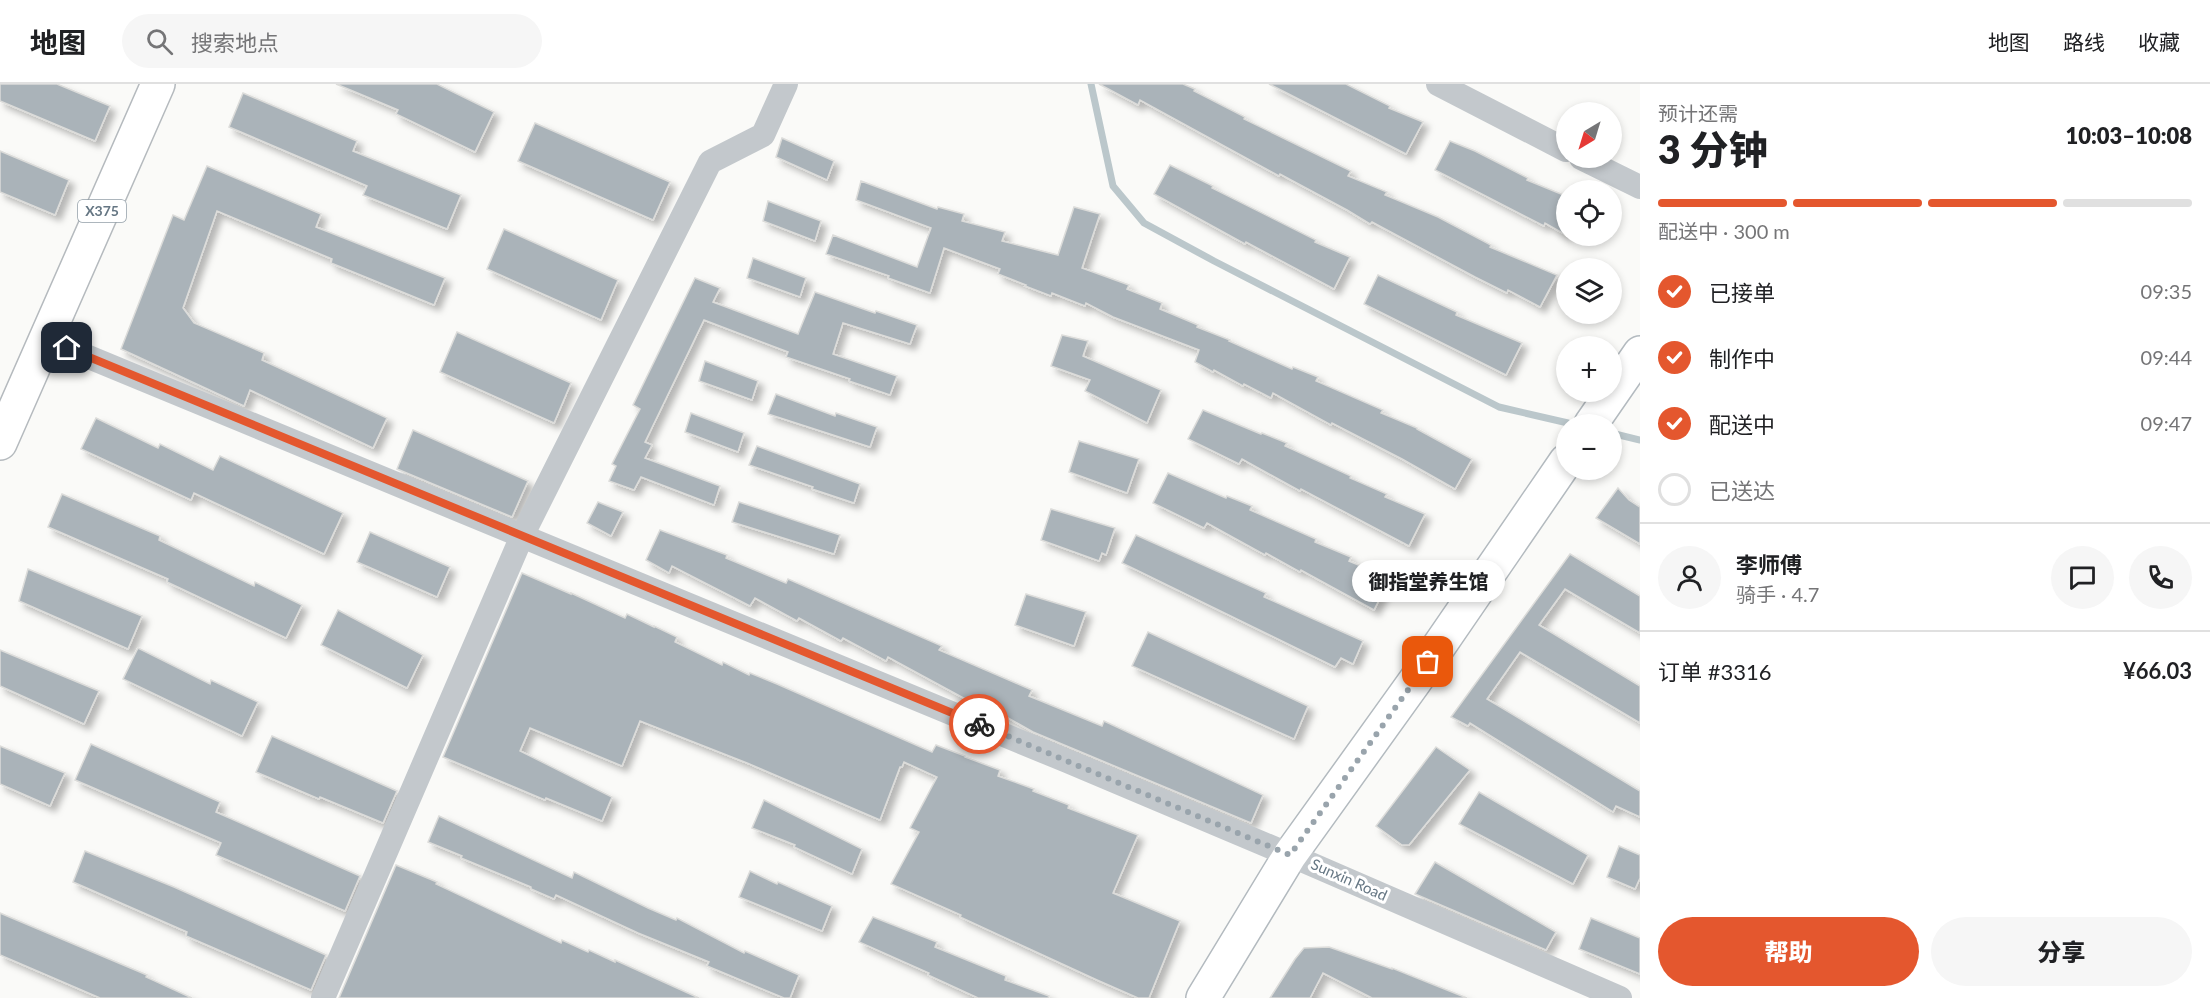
<!DOCTYPE html>
<html lang="zh">
<meta charset="utf-8">
<style>
body{margin:0;font-family:Lato,"Noto Sans SC",sans-serif;background:#f6f6f6;color:#202124;height:100vh;display:flex;flex-direction:column;font-size:22px;white-space:nowrap}
*{box-sizing:border-box;margin:0}
p{font-size:20px;color:#757577}
.icon{flex:none;width:33px;height:33px;fill:none;stroke:currentColor;stroke-width:2;stroke-linecap:round;stroke-linejoin:round}
.map{position:relative;flex:1;overflow:hidden}
.drawer{display:flex;flex-direction:column;background:#fff;width:570px}
.drawer>*{flex:none}
.needle{width:39px;rotate:218deg}
.controls{position:absolute;left:1556px;top:18px;display:grid;gap:12px}
.controls a{display:grid;place-items:center;width:66px;height:66px;border-radius:50%;background:#fff;box-shadow:0 3px 9px #0003;font-size:30px}
.pin{position:absolute;display:grid;place-items:center;width:51px;height:51px;color:#fff;margin:-26px;border-radius:12px;box-shadow:0 3px 9px #0006}
.courier{position:absolute;display:grid;place-items:center;width:60px;height:60px;margin:-30px;border:4px solid #e4572e;border-radius:50%;background:#fff;color:#222;box-shadow:0 2px 8px #0007}
.bubble{position:absolute;height:42px;border-radius:21px;background:#fff;box-shadow:0 3px 9px #0003;font-size:20px;font-weight:800;line-height:42px;text-align:center}
.overview em{font-style:normal;font-weight:800}
.overview div{display:flex;flex-direction:column-reverse}
.overview{display:flex;align-items:center;justify-content:space-between;height:102px;padding:0 18px}
h1{font-size:39px;font-weight:800;line-height:45px}
.bar{display:grid;grid-template-columns:repeat(4,1fr);gap:9px 6px;align-content:center;height:72px;padding:0 18px}
.bar i{height:8px;border-radius:4px;background:#e0e0e0}
.bar .active{background:#e4572e}
.bar p{grid-column:span 4}
.line{display:flex;align-items:center;gap:15px;padding:0 18px;border-top:2px solid #e0e0e0}
.line div{flex:1}
.round{display:grid;place-items:center;flex:none;width:63px;height:63px;border-radius:32px;background:#f6f6f6}
ol{padding:0 18px;list-style:none}
li{display:flex;align-items:center;gap:18px;height:66px}
li p{margin-inline-start:auto}
li .icon{padding:6px;border-radius:50%;background:#e4572e;color:#fff;stroke-width:4}
li:last-child{color:#757577}
li i{width:33px;height:33px;border:3px solid #e0e0e0;border-radius:50%}
.primary-button{display:flex;gap:12px;margin-top:auto;padding:12px 18px}
.primary-button a{flex:1;height:69px;border-radius:36px;background:#e4572e;color:#fff;font-size:24px;font-weight:800;line-height:69px;text-align:center}
.primary-button a+a{background:#f6f6f6;color:#202124}
header{display:flex;align-items:center;gap:36px;box-sizing:border-box;height:84px;padding:0 30px;background:#fff;border-bottom:2px solid #e0e0e0}
header strong{font-size:28px}
nav{display:flex;gap:33px;margin-inline-start:auto;font-size:21px}
.search{width:420px;height:54px;background:#f6f6f6;display:flex;align-items:center;gap:15px;box-sizing:border-box;padding:0 21px;border-radius:33px;color:#757577;font-size:22px}
main{display:flex;flex:1;min-height:0}
.map>svg:first-child{display:block}
.lines{fill:none;stroke-linecap:round;stroke-linejoin:round}
.stream{stroke:#bbc7cb;stroke-width:7}
.building{fill:#aab3b9;stroke:#dcdcda;stroke-width:1.5;filter:url(#shadow)}
.secondary-casing{stroke:#b3babf;stroke-width:36}
.primary-casing{stroke:#b5babe;stroke-width:36}
.street{stroke:#c3c8cc;stroke-width:24}
.secondary{stroke:#fff;stroke-width:33}
.primary{stroke:#fff;stroke-width:33}
.done{stroke:#99a4ac;stroke-width:6;stroke-dasharray:0 10.8}
.route{stroke:#e4572e;stroke-width:8}
.labels{text-anchor:middle;stroke-width:6;stroke-linejoin:round;paint-order:stroke}
.shield{fill:#fff;stroke:#939fa8;stroke-width:1.5}
.shield-label{font-size:14px;font-weight:bold;fill:#657683}
.street-label{font-size:15px;fill:#657683;stroke:#fff}
</style>
<header>
<strong>地图</strong>
<div class="search"><svg class="icon" aria-label="search" viewBox="0 0 24 24"><circle cx="10" cy="10" r="6"/><path d="M15 15l6 6"/></svg>搜索地点</div>
<nav><a>地图</a><a>路线</a><a>收藏</a></nav>
</header>
<main>
<div class="map">
<svg width="1640" height="914" viewBox="0 0 1640 914">
<defs>
<filter id="shadow"><feDropShadow dx="5.5" dy="5.5" stdDeviation="3" flood-color="#0004"/></filter>
</defs>
<rect width="100%" height="100%" fill="#fafaf8"/>
<g class="lines">
<g class="stream">
<path d="M1091,0L1113,102L1144,139L1214,177L1499,323L1568,339"/>
<path d="M1611,349L1640,356"/>
</g>
</g>
<g class="building">
<path d="M0,0H57L110,22L95,57L0,17Z"/>
<path d="M336,0H437L494,28L475,68L396,30L398,26Z"/>
<path d="M1099,0H1183L1195,5L1194,7L1245,33L1244,35L1351,87L1348,92L1387,108L1385,111L1438,133L1491,161L1490,163L1557,191L1540,223L1508,206L1507,209L1475,193L1372,138L1370,140L1347,126L1280,90L1279,92L1140,16L1138,21Z"/>
<path d="M1269,0H1346L1390,22L1389,24L1423,38L1406,70Z"/>
<path d="M243,9L357,57L353,67L461,111L447,145L363,111L367,102L229,43Z"/>
<path d="M535,39L670,98L653,136L518,77Z"/>
<path d="M782,54L834,77L827,96L776,73Z"/>
<path d="M1450,57L1475,67L1528,94L1527,96L1566,112V151L1545,139L1544,142L1435,86Z"/>
<path d="M0,67L69,96L55,131L0,108Z"/>
<path d="M1170,81L1213,102L1212,104L1316,156L1315,158L1350,173L1334,205L1246,158L1245,160L1154,110Z"/>
<path d="M207,82L321,130L316,143L445,194L434,221L331,179L332,175L217,127L183,224L194,239L264,269L262,276L387,334L373,364L250,306L244,322L121,265L173,131L184,136Z"/>
<path d="M861,97L937,125L938,123L964,130L962,137L1005,148L1002,157L1058,171L1074,123L1100,130L1082,184L1129,201L1127,205L1162,219L1160,225L1198,241L1197,243L1230,256L1229,257L1292,285L1293,283L1318,293L1316,297L1383,326L1381,329L1417,344V345L1472,375L1455,405L1402,375L1332,339L1331,341L1273,309L1271,314L1244,300L1243,302L1214,286L1213,288L1195,278L1199,266L1113,233L1086,219L1085,222L1052,209L1051,212L1025,202L1026,201L998,190L1000,185L944,164L930,209L888,194L889,192L826,170L833,151L917,183L931,144L856,116Z"/>
<path d="M768,117L821,137L815,157L763,137Z"/>
<path d="M504,145L618,196L601,236L487,185Z"/>
<path d="M753,174L806,194L800,213L747,194Z"/>
<path d="M1378,191L1457,228L1456,231L1522,259L1506,291L1364,220Z"/>
<path d="M695,194L720,204L713,218L798,250L815,208L875,229L876,227L917,241L910,260L843,239L833,270L897,292L890,311L849,297L850,295L786,273L788,268L704,236L645,358L652,361L645,374L720,402L714,421L641,393L634,406L609,397L616,382L612,380L640,325L633,321Z"/>
<path d="M457,248L571,299L554,339L440,288Z"/>
<path d="M1062,251L1088,257L1083,272L1161,306L1147,339L1085,307L1090,296L1051,282Z"/>
<path d="M705,277L758,297L752,316L699,297Z"/>
<path d="M776,310L835,332L836,329L877,343L870,363L768,330Z"/>
<path d="M1203,326L1261,350L1262,349L1287,359L1285,362L1351,392L1350,394L1387,410L1385,413L1425,430L1409,462L1301,405L1300,407L1242,375L1239,380L1188,355Z"/>
<path d="M691,329L744,349L738,368L685,348Z"/>
<path d="M96,334L158,364L160,360L213,386L220,372L343,429L324,470L194,409L191,416L81,365Z"/>
<path d="M413,346L528,397L512,433L397,385Z"/>
<path d="M1079,357L1139,375L1127,409L1069,388Z"/>
<path d="M757,362L860,400L854,419L812,405L813,403L749,381Z"/>
<path d="M1168,389L1226,414L1227,412L1252,422L1250,426L1316,455L1315,458L1351,473L1349,477L1390,494L1374,526L1301,486L1300,488L1266,469L1265,471L1207,439L1204,444L1153,419Z"/>
<path d="M1618,404L1629,416L1640,423V460L1596,434Z"/>
<path d="M62,410L160,452L159,456L254,502L255,498L302,521L286,554L167,498L168,495L48,443Z"/>
<path d="M598,418L623,428L611,452L587,439Z"/>
<path d="M739,418L840,451L834,470L732,438Z"/>
<path d="M1051,425L1115,444L1106,471L1102,469L1099,477L1041,456Z"/>
<path d="M660,446L727,471L726,474L786,499L788,495L942,562L939,566L1032,606L1029,612L1102,642L1104,637L1263,711L1251,739L1033,648L971,613L969,617L888,573L886,577L843,554L841,557L799,534L797,537L755,514L750,522L672,482L669,489L646,476Z"/>
<path d="M370,448L450,483L437,513L357,478Z"/>
<path d="M1136,451L1266,509L1264,513L1363,557L1353,580L1341,574L1335,583L1122,479Z"/>
<path d="M1570,470L1640,512V549L1565,505L1539,541L1640,602V639L1520,568L1487,615L1640,707V733L1616,722L1613,728L1470,639L1468,642L1451,633Z"/>
<path d="M28,485L142,532L128,565L19,517Z"/>
<path d="M522,489L571,510V509L625,534L627,530L654,543V542L677,553L675,558L722,581L723,578L749,591L750,589L777,600L932,668L936,661L965,672V673L1000,686L998,692L1034,705L1033,707L1069,721L1068,724L1138,751L1113,809L1180,837L1149,914H1138L1097,896L960,833L961,831L891,800L919,748L910,744L937,693L904,678L902,683H900L880,736L747,679L640,637L622,682L530,644L520,667L612,713L602,737L546,714L545,716L443,673Z"/>
<path d="M1026,510L1086,528L1074,562L1015,541Z"/>
<path d="M338,526L423,571L407,604L321,561Z"/>
<path d="M1148,548L1308,622L1294,655L1132,582Z"/>
<path d="M138,564L210,600L211,596L258,618L242,652L123,595Z"/>
<path d="M0,566L99,607L84,640L0,602Z"/>
<path d="M272,652L397,707L383,739L320,713L319,715L256,688Z"/>
<path d="M91,660L220,718L216,728L360,792L345,827L216,771L221,759L75,696Z"/>
<path d="M0,662L65,689L50,722L0,700Z"/>
<path d="M1436,663L1470,686L1409,761H1402L1376,742Z"/>
<path d="M1479,708L1588,771L1573,800L1459,740Z"/>
<path d="M764,716L862,765L852,790L794,763L795,761L752,744Z"/>
<path d="M439,732L572,794L574,788L648,824L676,836L677,834L744,869L745,867L799,891L790,914H784L707,882L709,878L638,849L556,811L554,815L531,805V803L461,774L462,772L428,758Z"/>
<path d="M1619,762L1640,771V794L1635,805L1607,793Z"/>
<path d="M85,767L174,803L326,871L311,906L186,852L187,848L73,798Z"/>
<path d="M1435,778L1556,848L1546,866L1415,810Z"/>
<path d="M396,781L437,798L436,800L561,859L562,856L588,868L589,866L615,878V876L699,914H339Z"/>
<path d="M750,787L777,800L778,798L832,822L822,847L739,813Z"/>
<path d="M0,829L147,891L146,893L192,914H100L0,871Z"/>
<path d="M873,833L937,858L935,863L1006,892L1005,896L1049,912L1048,914H978L928,891L929,889L859,858Z"/>
<path d="M1591,834L1640,854V890L1579,865Z"/>
<path d="M1329,863L1392,885V884L1467,914H1372L1323,889L1310,914H1270L1295,875L1304,864Z"/>
</g>
<g class="lines">
<defs>
<g id="secondary">
<path d="M1591,340L1640,269"/>
<path d="M1203,914L1290,771L1415,597L1566,377"/>
</g>
<path id="primary" d="M0,359L158,0"/>
</defs>
<use href="#secondary" class="secondary-casing"/>
<use href="#primary" class="primary-casing"/>
<g class="street">
<path d="M1438,0L1566,66"/>
<path d="M1581,74L1640,103"/>
<path d="M45,255L1067,677L1290,771L1620,914"/>
<path d="M323,914L522,452L710,78L763,51L786,0"/>
</g>
<use href="#secondary" class="secondary"/>
<use href="#primary" class="primary"/>
</g>
<g class="lines">
<path class="done" d="M979,640L1290,771L1428,578"/>
<path class="route" d="M67,264L979,640"/>
</g>
<g class="labels">
<rect class="shield" x="78" y="116" width="48" height="22" rx="4.5"/>
<g class="shield-label">
<text x="102" y="132">X375</text>
</g>
<g class="street-label">
<text transform="translate(1349 796) rotate(24)" y="5">Sunxin Road</text>
</g>
</g>
</svg>
<div class="controls">
<a><svg class="needle" viewBox="-14 -14 28 28"><path d="M0-13l5 13h-10z" fill="#e53935"/><path d="M0 13l5-13h-10z" fill="#757577"/></svg></a>
<a><svg class="icon" aria-label="locate" viewBox="0 0 24 24"><circle cx="12" cy="12" r="6"/><path d="M12 2v4M12 18v4M2 12h4M18 12h4"/></svg></a>
<a><svg class="icon" aria-label="layers" viewBox="0 0 24 24"><path d="M12 4l9 5-9 5-9-5zM3 14l9 5 9-5"/></svg></a>
<a>+</a>
<a>−</a>
</div>
<div class="pin" style="left:1428px;top:578px;background:#ea580c"><svg class="icon" aria-label="bag" viewBox="0 0 24 24"><path d="M5 8h14l-1 12H6zM9 8a3 3 0 0 1 6 0"/></svg></div>
<div class="pin" style="left:67px;top:264px;background:#1f2937"><svg class="icon" aria-label="home" viewBox="0 0 24 24"><path d="M3 11l9-7 9 7M6 9v11h12V9"/></svg></div>
<div class="courier" style="left:979px;top:640px"><svg class="icon" aria-label="bike" viewBox="0 0 24 24"><circle cx="6" cy="16" r="4"/><circle cx="18" cy="16" r="4"/><path d="M6 16l4-8h5l3 8M10 8l3 8H6M13 5h3"/></svg></div>
<div class="bubble" style="left:1352px;top:476px;width:153px">御指堂养生馆</div>
</div>
<section class="drawer">
<div class="overview"><div><h1>3 分钟</h1><p>预计还需</p></div><em>10:03–10:08</em></div>
<div class="bar"><i class="active"></i><i class="active"></i><i class="active"></i><i></i><p>配送中 · 300 m</p></div>
<ol>
<li><svg class="icon" aria-label="check" viewBox="0 0 24 24"><path d="M5 12l5 5 9-10"/></svg>已接单<p>09:35</p></li>
<li><svg class="icon" aria-label="check" viewBox="0 0 24 24"><path d="M5 12l5 5 9-10"/></svg>制作中<p>09:44</p></li>
<li><svg class="icon" aria-label="check" viewBox="0 0 24 24"><path d="M5 12l5 5 9-10"/></svg>配送中<p>09:47</p></li>
<li><i></i>已送达</li>
</ol>
<div class="line" style="height:108px"><a class="round"><svg class="icon" aria-label="person" viewBox="0 0 24 24"><circle cx="12" cy="8" r="4"/><path d="M4 21q1-7 8-7t8 7"/></svg></a><div><b>李师傅</b><p>骑手 · 4.7</p></div><a class="round"><svg class="icon" aria-label="chat" viewBox="0 0 24 24"><path d="M4 5h16v11H9l-5 4z"/></svg></a><a class="round"><svg class="icon" aria-label="phone" viewBox="0 0 24 24"><path d="M5 4h4l2 5-3 2q2 4 5 5l2-3 5 2v4C11 20 4 13 5 4z"/></svg></a></div>
<div class="line" style="height:78px"><div>订单 #3316</div><b>¥66.03</b></div>
<div class="primary-button"><a>帮助</a><a>分享</a></div>
</section>
</main>
